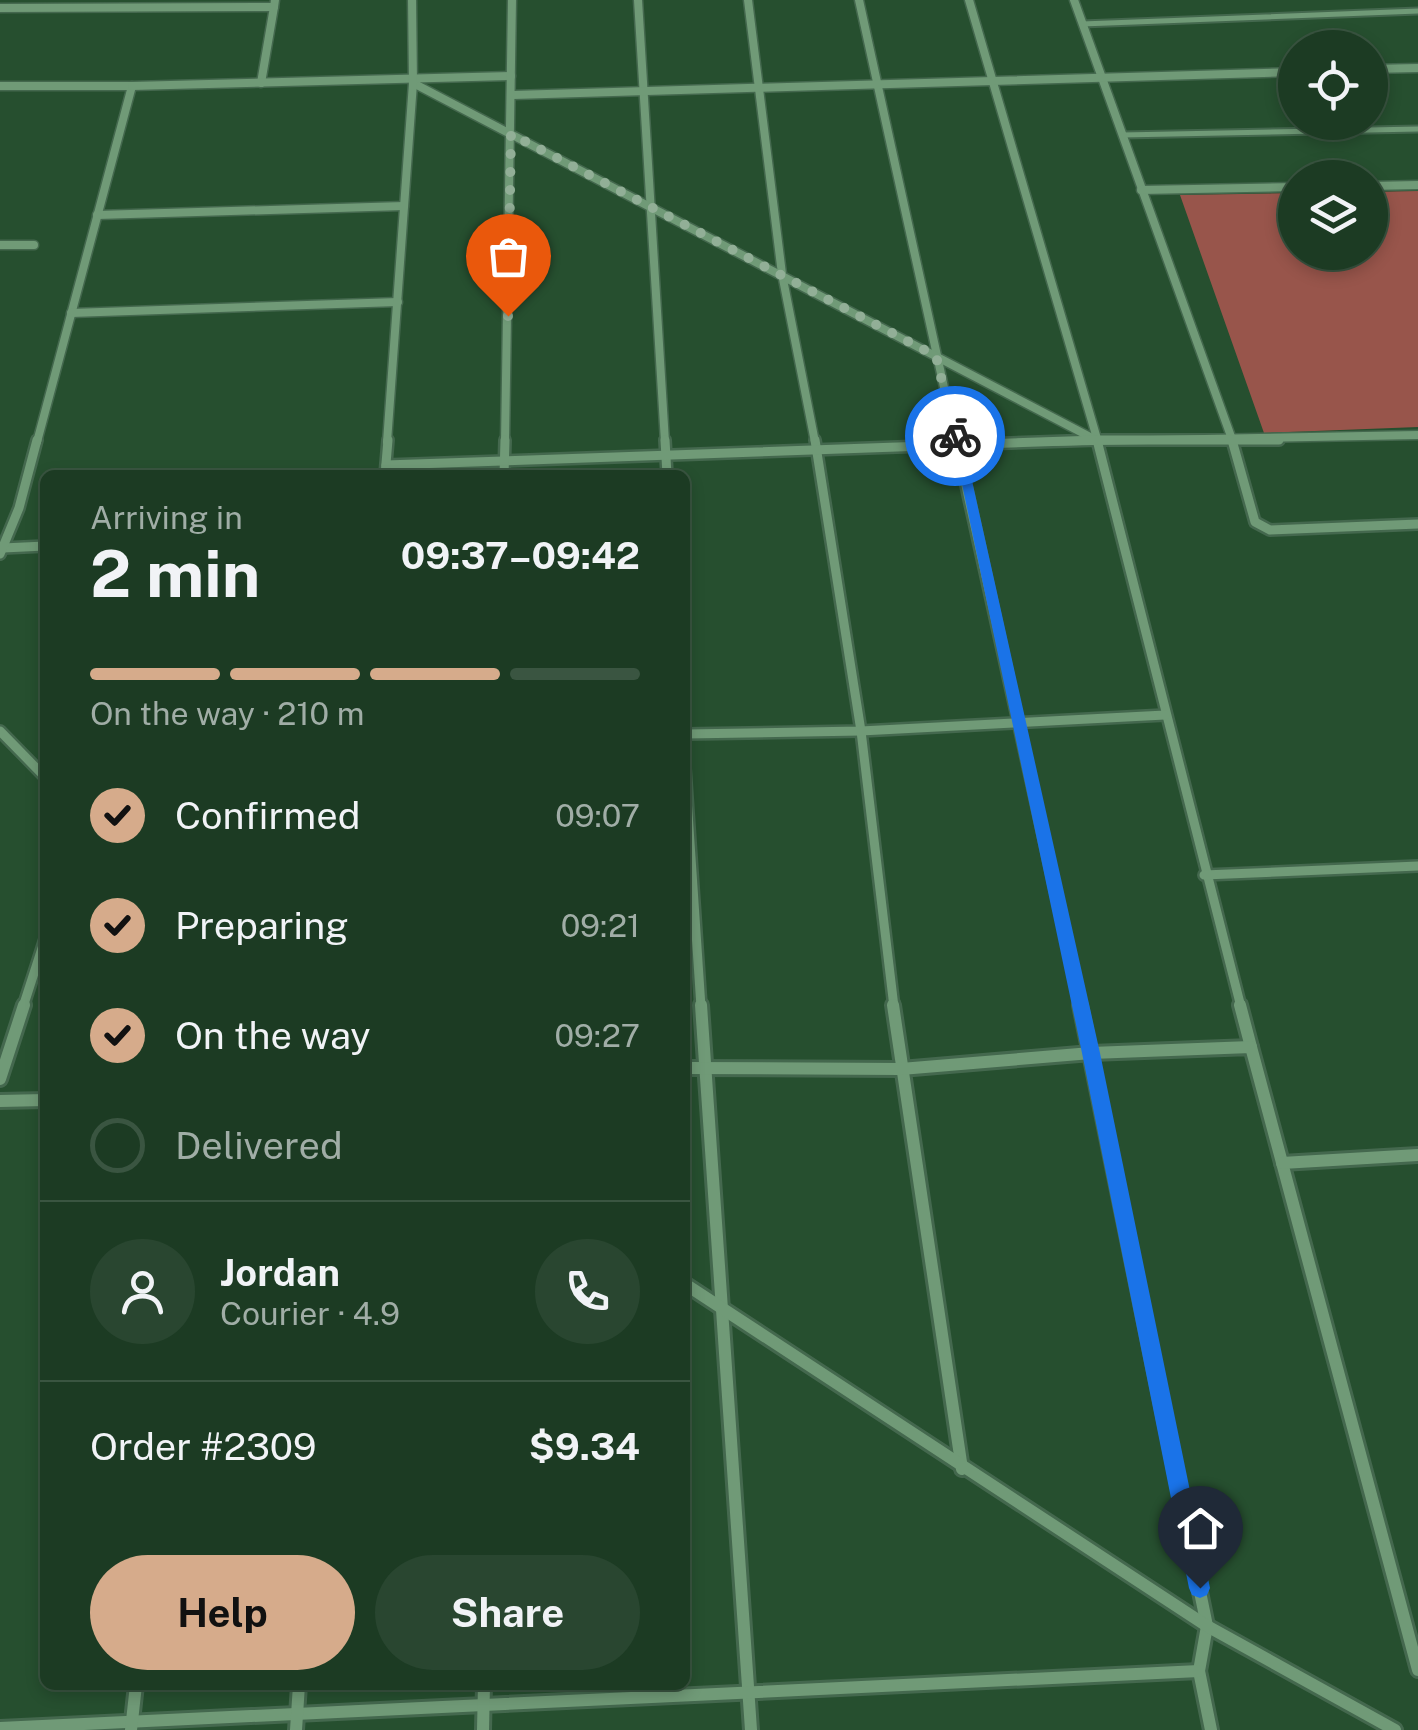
<!DOCTYPE html>
<meta charset="utf-8">
<style>
body{margin:0;font-family:"Public Sans",sans-serif;background:#294630;color:#f1f3f6;height:100vh;display:flex;flex-direction:column;font-size:38px;white-space:nowrap}
*{box-sizing:border-box;margin:0}
p{font-size:32px;color:#a0ada6}
.icon{flex:none;width:55px;height:55px;fill:none;stroke:currentColor;stroke-width:2;stroke-linecap:round;stroke-linejoin:round}
.map{position:relative;flex:1;overflow:hidden}
.sheet{position:absolute;left:40px;top:470px;width:650px;height:1220px;display:flex;flex-direction:column;background:#1c3b23;border-radius:15px;box-shadow:0 5px 15px #0003,0 0 0 2px #3a5541}
.sheet>*{flex:none}
.controls{position:absolute;left:1278px;top:30px;display:grid;gap:20px}
.controls a{display:grid;place-items:center;width:110px;height:110px;border-radius:50%;background:#1c3b23;box-shadow:0 5px 15px #0003,0 0 0 2px #3a5541;font-size:50px}
.pin{position:absolute;display:grid;place-items:center;width:85px;height:85px;color:#fff;margin:-102px -42px;border-radius:50% 50% 50% 0;rotate:-45deg;box-shadow:0 0 10px #0007}
.pin .icon{rotate:45deg}
.courier{position:absolute;display:grid;place-items:center;width:100px;height:100px;margin:-50px;border:8px solid #1a73e8;border-radius:50%;background:#fff;color:#222;box-shadow:0 2px 12px #0007}
.summary em{font-style:normal;font-weight:700}
.summary div{display:flex;flex-direction:column-reverse}
.summary{display:flex;align-items:center;justify-content:space-between;height:170px;padding:0 50px}
h1{font-size:65px;font-weight:700;line-height:75px}
.bar{display:grid;grid-template-columns:repeat(4,1fr);gap:15px 10px;align-content:center;height:120px;padding:0 50px}
.bar i{height:12px;border-radius:8px;background:#3a5541}
.bar .selected{background:#d6ab8b}
.bar p{grid-column:span 4}
.line{display:flex;align-items:center;gap:25px;padding:0 50px;border-top:2px solid #3a5541}
.line div{flex:1}
.round{display:grid;place-items:center;flex:none;width:105px;height:105px;border-radius:52px;background:#294630}
ol{padding:0 50px;list-style:none}
li{display:flex;align-items:center;gap:30px;height:110px}
li p{margin-inline-start:auto}
li .icon{padding:10px;border-radius:50%;background:#d6ab8b;color:#111;stroke-width:4}
li:last-child{color:#a0ada6}
li i{width:55px;height:55px;border:5px solid #3a5541;border-radius:50%}
.cta{display:flex;gap:20px;margin-top:auto;padding:20px 50px}
.cta a{flex:1;height:115px;border-radius:60px;background:#d6ab8b;color:#111;font-size:40px;font-weight:700;line-height:115px;text-align:center}
.cta a+a{background:#294630;color:#f1f3f6}
.map>svg:first-child{display:block}
.green{fill:#98554b}
.lines{fill:none;stroke-linecap:round;stroke-linejoin:round}
.service-casing{stroke:#44684e;stroke-width:9}
.minor-far2-casing{stroke:#44684e;stroke-width:11}
.minor-far1-casing{stroke:#44684e;stroke-width:14}
.minor-casing{stroke:#44684e;stroke-width:18}
.service{stroke:#709a77;stroke-width:5}
.minor-far2{stroke:#709a77;stroke-width:8}
.minor-far1{stroke:#709a77;stroke-width:9}
.minor{stroke:#709a77;stroke-width:12}
.route{fill:#1a73e8}
.done{stroke:#92af97;stroke-width:10;stroke-dasharray:0 18}
</style>
<div class="map">
<svg width="1418" height="1730" viewBox="0 0 1418 1730">
<rect width="100%" height="100%" fill="#264f2f"/>
<path class="green" d="M1418,191V427L1264,433L1180,195L1295,193V252H1370V192Z"/>
<g class="lines">
<defs>
<g id="service">
<path d="M1082,24L1418,11"/>
<path d="M1122,135L1418,129"/>
</g>
<g id="minor-far2">
<path d="M638,0L665,442"/>
<path d="M748,0L782,274L815,442"/>
<path d="M859,0L956,442"/>
<path d="M969,0L1098,442"/>
<path d="M1074,0L1233,442"/>
<path d="M0,8L274,7L275,0"/>
<path d="M1370,69L1418,68"/>
<path d="M261,83L274,7"/>
<path d="M413,83L1096,440"/>
<path d="M0,86H132L37,442"/>
<path d="M132,86L511,76"/>
<path d="M513,95L1295,72"/>
<path d="M1370,186L1418,185"/>
<path d="M1141,190L1295,187"/>
<path d="M97,215L404,206"/>
<path d="M0,245H34"/>
<path d="M71,313L398,302"/>
<path d="M387,442L413,83L412,0"/>
<path d="M505,442L512,0"/>
<path d="M1040,442L1418,435"/>
</g>
<g id="minor-far1">
<path d="M665,440L667,475"/>
<path d="M815,440L861,731L894,1007"/>
<path d="M956,440L1081,1007"/>
<path d="M1097,440L1241,1007"/>
<path d="M1232,440L1255,522L1270,530L1418,524"/>
<path d="M386,465L1097,440H1279"/>
<path d="M385,475L388,440"/>
<path d="M504,475L505,440"/>
<path d="M3,548L45,546"/>
<path d="M0,554L19,508L37,440"/>
<path d="M0,731L45,777"/>
<path d="M685,734L861,731L1165,715"/>
<path d="M685,768L701,1007"/>
<path d="M1204,875L1418,866"/>
<path d="M23,1007L45,939"/>
</g>
<g id="minor">
<path d="M701,1005L751,1730"/>
<path d="M893,1005L962,1469"/>
<path d="M1080,1005L1207,1626L1199,1671L1211,1730"/>
<path d="M1240,1005L1251,1047"/>
<path d="M685,1068L901,1069L1091,1053L1251,1047L1418,1670"/>
<path d="M0,1079L24,1005"/>
<path d="M0,1101L45,1100"/>
<path d="M1282,1163L1418,1155"/>
<path d="M685,1284L1207,1626L1395,1730"/>
<path d="M0,1728L1199,1671"/>
<path d="M131,1730L136,1685"/>
<path d="M296,1730L299,1685"/>
<path d="M483,1730L484,1685"/>
</g>
</defs>
<use href="#service" class="service-casing"/>
<use href="#minor-far2" class="minor-far2-casing"/>
<use href="#minor-far1" class="minor-far1-casing"/>
<use href="#minor" class="minor-casing"/>
<use href="#service" class="service"/>
<use href="#minor-far2" class="minor-far2"/>
<use href="#minor-far1" class="minor-far1"/>
<use href="#minor" class="minor"/>
</g>
<path class="route" d="M951,432L962,436L1100,1053L1210,1588L1207,1595L1200,1598L1192,1595L1189,1588L1082,1053Z"/>
<g class="lines">
<path class="done" d="M508,316L511,134L936,356L955,436"/>
</g>
</svg>
<div class="controls">
<a><svg class="icon" aria-label="locate" viewBox="0 0 24 24"><circle cx="12" cy="12" r="6"/><path d="M12 2v4M12 18v4M2 12h4M18 12h4"/></svg></a>
<a><svg class="icon" aria-label="layers" viewBox="0 0 24 24"><path d="M12 4l9 5-9 5-9-5zM3 14l9 5 9-5"/></svg></a>
</div>
<div class="pin" style="left:508px;top:316px;background:#ea580c"><svg class="icon" aria-label="bag" viewBox="0 0 24 24"><path d="M5 8h14l-1 12H6zM9 8a3 3 0 0 1 6 0"/></svg></div>
<div class="pin" style="left:1200px;top:1588px;background:#1f2937"><svg class="icon" aria-label="home" viewBox="0 0 24 24"><path d="M3 11l9-7 9 7M6 9v11h12V9"/></svg></div>
<div class="courier" style="left:955px;top:436px"><svg class="icon" aria-label="bike" viewBox="0 0 24 24"><circle cx="6" cy="16" r="4"/><circle cx="18" cy="16" r="4"/><path d="M6 16l4-8h5l3 8M10 8l3 8H6M13 5h3"/></svg></div>
<section class="sheet">
<div class="summary"><div><h1>2 min</h1><p>Arriving in</p></div><em>09:37–09:42</em></div>
<div class="bar"><i class="selected"></i><i class="selected"></i><i class="selected"></i><i></i><p>On the way · 210 m</p></div>
<ol>
<li><svg class="icon" aria-label="check" viewBox="0 0 24 24"><path d="M5 12l5 5 9-10"/></svg>Confirmed<p>09:07</p></li>
<li><svg class="icon" aria-label="check" viewBox="0 0 24 24"><path d="M5 12l5 5 9-10"/></svg>Preparing<p>09:21</p></li>
<li><svg class="icon" aria-label="check" viewBox="0 0 24 24"><path d="M5 12l5 5 9-10"/></svg>On the way<p>09:27</p></li>
<li><i></i>Delivered</li>
</ol>
<div class="line" style="height:180px"><a class="round"><svg class="icon" aria-label="person" viewBox="0 0 24 24"><circle cx="12" cy="8" r="4"/><path d="M4 21q1-7 8-7t8 7"/></svg></a><div><b>Jordan</b><p>Courier · 4.9</p></div><a class="round"><svg class="icon" aria-label="phone" viewBox="0 0 24 24"><path d="M5 4h4l2 5-3 2q2 4 5 5l2-3 5 2v4C11 20 4 13 5 4z"/></svg></a></div>
<div class="line" style="height:130px"><div>Order #2309</div><b>$9.34</b></div>
<div class="cta"><a>Help</a><a>Share</a></div>
</section>
</div>
